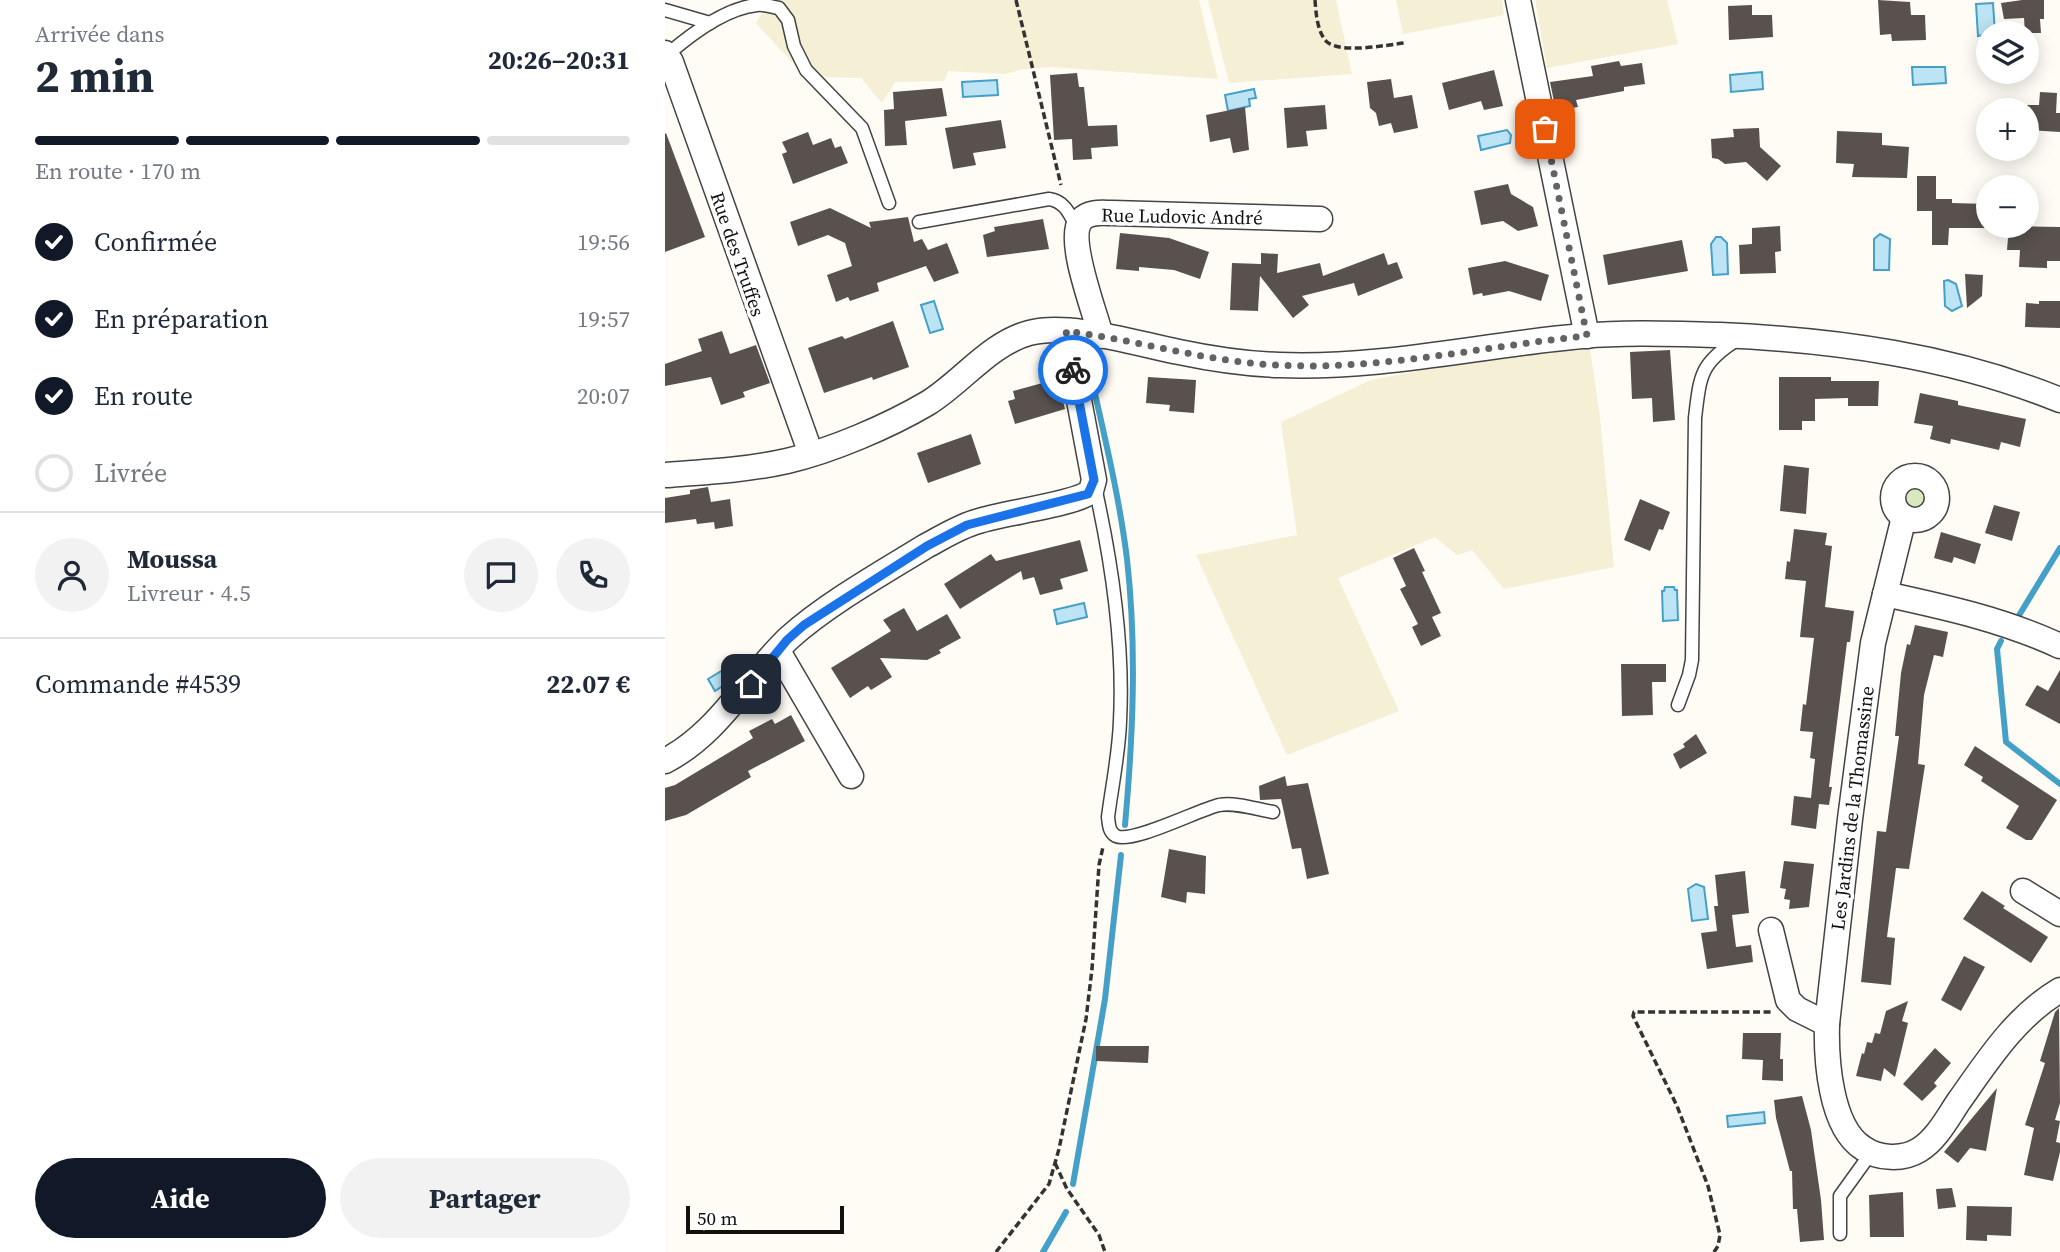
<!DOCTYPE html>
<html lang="fr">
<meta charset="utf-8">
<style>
body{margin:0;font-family:"Source Serif 4",serif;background:#f2f2f3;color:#1f2937;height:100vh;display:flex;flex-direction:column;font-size:26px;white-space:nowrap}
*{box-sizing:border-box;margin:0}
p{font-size:23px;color:#747a83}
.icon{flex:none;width:38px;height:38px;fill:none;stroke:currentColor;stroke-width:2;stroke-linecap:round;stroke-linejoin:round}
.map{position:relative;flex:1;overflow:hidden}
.side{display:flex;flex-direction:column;background:#fff;width:665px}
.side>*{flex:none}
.tools{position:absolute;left:1311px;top:21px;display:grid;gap:14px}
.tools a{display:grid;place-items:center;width:63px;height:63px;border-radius:50%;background:#fff;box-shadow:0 4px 18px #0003;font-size:35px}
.scale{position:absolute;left:21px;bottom:18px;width:158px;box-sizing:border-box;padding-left:7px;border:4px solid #111;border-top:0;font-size:19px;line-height:24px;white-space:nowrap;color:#111;-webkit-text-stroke:5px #fff;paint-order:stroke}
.pin{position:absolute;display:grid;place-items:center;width:60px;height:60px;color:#fff;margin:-30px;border-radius:14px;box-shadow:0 4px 10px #0006}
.courier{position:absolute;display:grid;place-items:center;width:70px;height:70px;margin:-35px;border:5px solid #1a73e8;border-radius:50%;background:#fff;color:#222;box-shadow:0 2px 9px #0007}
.overview em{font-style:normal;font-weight:700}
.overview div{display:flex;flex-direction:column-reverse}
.overview{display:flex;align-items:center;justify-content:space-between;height:119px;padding:0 35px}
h1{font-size:46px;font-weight:700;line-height:52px}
.bar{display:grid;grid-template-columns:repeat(4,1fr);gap:10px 7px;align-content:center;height:84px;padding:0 35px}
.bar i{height:9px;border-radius:5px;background:#e0e1e3}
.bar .active{background:#111827}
.bar p{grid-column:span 4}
.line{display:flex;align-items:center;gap:18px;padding:0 35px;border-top:2px solid #e0e1e3}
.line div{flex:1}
.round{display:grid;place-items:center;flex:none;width:74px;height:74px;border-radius:37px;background:#f2f2f3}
ol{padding:0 35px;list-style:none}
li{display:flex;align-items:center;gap:21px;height:77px}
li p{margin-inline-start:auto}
li .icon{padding:7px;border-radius:50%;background:#111827;color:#fff;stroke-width:4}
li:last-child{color:#747a83}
li i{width:38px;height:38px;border:4px solid #e0e1e3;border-radius:50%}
.action{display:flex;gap:14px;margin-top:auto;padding:14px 35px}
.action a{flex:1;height:80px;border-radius:42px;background:#111827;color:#fff;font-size:28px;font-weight:700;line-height:80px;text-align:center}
.action a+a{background:#f2f2f3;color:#1f2937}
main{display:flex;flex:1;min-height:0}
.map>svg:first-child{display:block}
.farmland{fill:#f4efd5}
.green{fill:#d9e9bf}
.water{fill:#bce4f4;stroke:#45a0c8;stroke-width:2}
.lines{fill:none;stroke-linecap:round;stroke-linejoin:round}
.stream{stroke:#45a0c8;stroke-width:6}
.building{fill:#59514e}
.service-casing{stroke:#444;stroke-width:15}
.minor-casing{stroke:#444;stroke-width:27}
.path{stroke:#333;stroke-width:3.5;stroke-dasharray:7 3.5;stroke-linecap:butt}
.service{stroke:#fff;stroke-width:12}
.minor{stroke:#fff;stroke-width:24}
.done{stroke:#646361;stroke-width:7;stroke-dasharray:0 12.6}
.route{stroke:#1a73e8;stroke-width:9}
.labels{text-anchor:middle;stroke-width:7;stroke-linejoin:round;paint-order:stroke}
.street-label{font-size:19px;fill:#111;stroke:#fff}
</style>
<main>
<section class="side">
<div class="overview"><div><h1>2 min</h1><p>Arrivée dans</p></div><em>20:26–20:31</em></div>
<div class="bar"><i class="active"></i><i class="active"></i><i class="active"></i><i></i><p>En route · 170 m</p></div>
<ol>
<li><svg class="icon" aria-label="check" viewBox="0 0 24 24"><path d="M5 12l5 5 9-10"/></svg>Confirmée<p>19:56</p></li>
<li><svg class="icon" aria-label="check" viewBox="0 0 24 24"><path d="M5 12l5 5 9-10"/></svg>En préparation<p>19:57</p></li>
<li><svg class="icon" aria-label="check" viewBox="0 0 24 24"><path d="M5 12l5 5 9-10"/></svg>En route<p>20:07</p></li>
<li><i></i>Livrée</li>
</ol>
<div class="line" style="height:126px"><a class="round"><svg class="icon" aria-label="person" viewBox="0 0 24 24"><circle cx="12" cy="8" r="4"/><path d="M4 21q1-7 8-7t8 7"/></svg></a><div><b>Moussa</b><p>Livreur · 4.5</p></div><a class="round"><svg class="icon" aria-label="chat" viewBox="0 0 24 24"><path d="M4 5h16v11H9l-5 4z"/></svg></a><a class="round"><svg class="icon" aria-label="phone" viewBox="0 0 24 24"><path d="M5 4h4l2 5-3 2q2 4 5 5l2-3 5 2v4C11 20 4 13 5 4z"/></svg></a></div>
<div class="line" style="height:91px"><div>Commande #4539</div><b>22.07 €</b></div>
<div class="action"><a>Aide</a><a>Partager</a></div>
</section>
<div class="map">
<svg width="1395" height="1252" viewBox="0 0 1395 1252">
<rect width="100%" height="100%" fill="#fffcf5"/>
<g class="farmland">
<path d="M105,0H534L553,79L387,67L358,69L340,74L283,71L279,81L230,82L217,103L196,78L162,77L136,72L91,23Z"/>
<path d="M543,0H671L687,74L564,83Z"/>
<path d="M731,0H837L839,15L738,34Z"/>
<path d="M870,0H1002L1013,44L882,68Z"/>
<path d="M925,349L935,417L949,567L839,589L807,550L792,555L770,537L673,578L734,711L622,755L531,555L632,535L616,422L706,380L820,358Z"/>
</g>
<circle class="green" cx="1250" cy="497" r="12"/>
<g class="water">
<path d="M1328,3L1330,33L1313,36L1311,4Z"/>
<path d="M1247,67H1280L1281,83L1248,85Z"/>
<path d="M1097,72L1098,89L1066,92L1065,75Z"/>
<path d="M332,80L333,95L298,97L297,82Z"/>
<path d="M589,89L591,98L584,99L585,106L563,111L560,95Z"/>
<path d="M842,130L846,135L845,143L816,150L813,136Z"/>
<path d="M1215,234L1225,239L1224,270H1209V239Z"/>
<path d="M1051,237H1056L1062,243L1063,274L1048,275L1046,244Z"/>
<path d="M1283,280L1291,284L1297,306L1287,311L1280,306L1279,281Z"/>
<path d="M269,301L278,329L265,333L256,305Z"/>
<path d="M1000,587H1009L1010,590H1012L1013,620L998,621L997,591H999Z"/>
<path d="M419,603L422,617L392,624L389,610Z"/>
<path d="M63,667L70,678L50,691L43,679Z"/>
<path d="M1031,884L1039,887L1043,919L1027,921L1023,889Z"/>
<path d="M1099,1112L1100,1123L1063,1127L1062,1116Z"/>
</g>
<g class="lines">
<g class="stream">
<path d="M419,344C434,415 453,486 462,559C472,648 468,736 460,825"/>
<path d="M1353,617L1395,548"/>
<path d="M1336,641L1332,649L1341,742L1395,784"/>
<path d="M408,1184L440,999L456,855"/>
<path d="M378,1252L401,1212"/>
</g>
</g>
<g class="building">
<path d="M1213,0L1245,2L1246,15H1260L1261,40L1227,41L1226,34L1215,35Z"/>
<path d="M1357,0H1379V19H1375L1376,33H1360L1359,18L1339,19L1336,3Z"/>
<path d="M1087,5V15H1107L1108,37L1064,40L1063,6Z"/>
<path d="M954,61L956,66L977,63L980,84L959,87V91L911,100L913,107L891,111L885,82L928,76L926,66Z"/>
<path d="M829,70L838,106L819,110L816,101L784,110L777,83Z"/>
<path d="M412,73L414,87H419L423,126L452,125L453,146L426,148L427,159L408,160L407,139L389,140L385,75Z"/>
<path d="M726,79L729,98L747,95L753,128L729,133L726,123L714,126L711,113L705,108L702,82Z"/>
<path d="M277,88L282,116L240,121L242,145L220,146L219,110L229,109L228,92Z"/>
<path d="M1375,92L1392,93L1391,113H1395V132L1362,130L1361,105H1374Z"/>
<path d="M660,105L662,129L641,131L643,146L622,148L619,108Z"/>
<path d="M580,107L584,150L568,153L565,138L545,142L541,115Z"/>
<path d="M336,120L341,148L308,153L311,165L288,169L280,128Z"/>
<path d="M1094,128L1095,147L1116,166L1102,181L1081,162L1060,164L1053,159L1047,158L1046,139L1069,137L1068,129Z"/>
<path d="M1172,131L1217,133V145L1244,147L1242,178L1187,177L1189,164L1171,163Z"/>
<path d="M143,132L148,145L166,138L170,148L176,146L183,163L128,184L117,154L122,152L117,142Z"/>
<path d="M1,133L40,237L0,252V134Z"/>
<path d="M1252,176H1271V199H1287V203L1323,204V228H1284L1283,245H1267V211H1252Z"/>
<path d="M843,184L846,194L868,207L873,226L853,231L838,221L816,225L809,191Z"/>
<path d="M165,208L206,228L204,222L243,217L249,242L257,239L263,250L282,243L294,273L269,282L261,266L212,283L214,291L185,301L183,297L171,302L162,275L187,266L180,243L163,235L133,246L125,222Z"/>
<path d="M378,219L384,249L322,257L318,235L330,231L329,227Z"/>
<path d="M1115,226L1116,251L1110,252L1111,273L1075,274L1074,245L1087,244V228Z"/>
<path d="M1344,226L1395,227V261H1382V268L1354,267L1355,250H1342Z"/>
<path d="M455,233L504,238L544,252L535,279L509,270L474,267V271L451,269Z"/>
<path d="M1017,240L1023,271L943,285L938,255Z"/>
<path d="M596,253L613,254L612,273L655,263L658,276L719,253L723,265L732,262L738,278L693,296L689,283L637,296L644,305L628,318L595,276L593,311L565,310L567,263L596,264Z"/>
<path d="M840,261L884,275L876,301L844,291L818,296L817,293L808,295L803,268Z"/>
<path d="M1300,274L1318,275L1317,296L1302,308Z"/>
<path d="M1374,301H1395V328L1360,327L1361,303L1374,304Z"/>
<path d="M228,321L244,367L208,380L207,377L159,393L143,348L177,336L180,339Z"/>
<path d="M57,331L65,354L91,345L105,383L78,392L80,397L56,405L46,377L0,386V364L37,351L33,339Z"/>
<path d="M1005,350L1010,420L988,422L987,398L967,399L965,352Z"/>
<path d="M483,377L531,380L529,413L504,411L505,405L481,403Z"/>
<path d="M1114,377H1166V381H1214L1213,406H1183V398L1150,399V421H1137V430H1114Z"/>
<path d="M392,379L400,409L350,424L343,401L350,399L348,391Z"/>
<path d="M1255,393L1293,401V405L1361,419L1355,447L1336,442L1334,450L1286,439L1285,444L1265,439L1268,426L1249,423Z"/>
<path d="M306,434L316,464L263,483L252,453Z"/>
<path d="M1119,465L1144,468L1141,514L1115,511Z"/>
<path d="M43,487L46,502L65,499L68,526L50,529L49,522L32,524L31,519L0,523V498L25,494V490Z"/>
<path d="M975,499L1005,512L998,530L994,529L985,551L959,540Z"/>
<path d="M1329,505L1355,512L1347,541L1320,533Z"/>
<path d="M1129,529L1162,533L1160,545L1167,546L1160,607L1189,611L1185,642H1182L1164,787H1167L1164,805L1154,804L1151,829L1126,825L1129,796L1146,798L1150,759L1145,758L1148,732L1135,731L1138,704L1141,705L1149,638L1135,637L1141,581L1120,579L1122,561L1125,562Z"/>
<path d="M1276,532L1316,544L1310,564L1289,557L1287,563L1269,558Z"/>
<path d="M415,540L423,571L395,579L398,589L375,595L369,577L358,580L356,571L295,609L279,584L326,554L331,561Z"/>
<path d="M749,548L760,571L757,572L776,613L767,617L776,636L756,646L747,627L753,624L735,589L741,586L728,558Z"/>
<path d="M239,608L252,631L282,614L296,638L274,650L276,653L262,660L215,658L227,677L206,690L203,686L185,698L166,668L226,631L218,620Z"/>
<path d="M1250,625L1283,632L1278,657L1269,655L1259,695L1253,764L1260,765L1244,869L1231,868L1222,937L1230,938L1226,985L1196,982L1212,831L1221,832L1234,736H1230L1236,673L1242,644L1245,645Z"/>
<path d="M956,664H1001V682H987L988,715L957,716Z"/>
<path d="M1395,670V724L1360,705L1372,685L1383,691Z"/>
<path d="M126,715L140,741L83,771L86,777L21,815L0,821V788L10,785L88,738L84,731L107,719L110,724Z"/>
<path d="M1031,734L1042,753L1015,769L1008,754L1020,747L1018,744Z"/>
<path d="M1310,746L1392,800L1367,840H1361L1341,828L1354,806L1316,781L1318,777L1299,765Z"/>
<path d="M620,776L622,786L643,783L664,874L642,879L636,848L627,849L616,799L595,800L594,786Z"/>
<path d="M504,849L541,856L540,894L522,892L521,903L496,897Z"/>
<path d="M1119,861L1149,864L1144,907L1124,909L1125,900L1119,899L1121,889L1115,888Z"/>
<path d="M1080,871L1084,913L1067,915L1071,947L1086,945L1088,962L1042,969L1036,933L1052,931L1049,906H1053L1050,875Z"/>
<path d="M1317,891L1340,906L1338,908L1383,937L1366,963L1298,919Z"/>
<path d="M1299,956L1320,967L1296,1011L1276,1000Z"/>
<path d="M1243,1001L1237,1021L1243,1023L1230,1077L1219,1068L1216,1081L1191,1076L1197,1053L1199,1054L1202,1042L1207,1043L1210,1033L1215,1034L1221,1011Z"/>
<path d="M1394,1008L1395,1103L1390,1120L1395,1121L1391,1142L1395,1143V1152L1388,1181L1359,1175L1369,1128L1360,1125L1380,1063L1375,1061L1390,1012Z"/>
<path d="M1078,1033H1116L1115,1059H1118V1081L1097,1080L1098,1060L1077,1059Z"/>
<path d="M431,1046H484L483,1063L431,1061Z"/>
<path d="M1270,1048L1286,1063L1269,1083L1272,1086L1257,1101L1238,1084Z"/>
<path d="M1332,1088L1321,1151L1305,1148L1293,1163L1279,1152Z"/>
<path d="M1137,1096L1146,1130L1156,1200L1159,1240L1135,1242L1132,1209H1128L1127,1171H1125L1111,1118L1109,1100Z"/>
<path d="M1287,1188L1291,1207L1273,1209L1271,1189Z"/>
<path d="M1238,1192L1239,1237H1205L1204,1195Z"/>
<path d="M1302,1206L1347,1207L1346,1236L1322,1235V1241L1301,1240Z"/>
</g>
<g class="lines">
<defs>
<g id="service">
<path d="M0,10L45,23"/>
<path d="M2,55C25,35 61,8 92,5C100,4 107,7 114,8L123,20L129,46L141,70L197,128L224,203"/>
<path d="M254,222L384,199C400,201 405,215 412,228"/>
<path d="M430,487C447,563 459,644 455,721C454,753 447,786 443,817C444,825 444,832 451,836C467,844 533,810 554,805C570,802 591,809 608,812"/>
<path d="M1013,705L1024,675L1027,660L1030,418C1035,376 1035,363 1072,340"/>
<path d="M1175,1234V1196L1206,1153"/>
</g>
<g id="minor">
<path d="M853,0L922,336"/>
<path d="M0,53L6,62L146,454"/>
<path d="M436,336C430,312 401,239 416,220C424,211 437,213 447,213L655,219"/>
<path d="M0,475C41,472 82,470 122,461C166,451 224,426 263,403C297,382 324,344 364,333C405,322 472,344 514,352C547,359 581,364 614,365C716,369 816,345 917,336C963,332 1009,334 1055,335C1171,340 1287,356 1395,400"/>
<circle cx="1250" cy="498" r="22"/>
<path d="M1239,517L1208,643L1185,819L1162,1024C1161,1059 1165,1127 1198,1148C1213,1159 1238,1160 1254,1150C1272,1139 1283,1117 1294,1101C1323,1060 1351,1016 1395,990"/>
<path d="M1220,594C1280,607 1339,620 1395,646"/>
<path d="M113,651L186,776"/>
<path d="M0,761C54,733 81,679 124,638C162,604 217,573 261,546C278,537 295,526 314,521C337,513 413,504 426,491L429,480L401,331"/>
<path d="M1358,891L1395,914"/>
<path d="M1106,930L1123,1000L1132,1009L1162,1024"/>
</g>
</defs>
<use href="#service" class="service-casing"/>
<use href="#minor" class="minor-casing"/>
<g class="path">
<path d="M351,0L396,185"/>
<path d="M650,0C651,13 652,32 662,42C676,54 721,45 739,43"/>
<path d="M390,1163L402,1189L434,1235L440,1252"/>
<path d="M331,1252L384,1184L394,1149L421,1019L427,969L434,865L438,847"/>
<path d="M1049,1252L1053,1246L1055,1235L1043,1186L1012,1106L968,1016L969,1012H1106"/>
</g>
<use href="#service" class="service"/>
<use href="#minor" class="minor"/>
</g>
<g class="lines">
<path class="done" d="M408,370L401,331C471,340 539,361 610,365C715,371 819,346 922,336L880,129"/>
<path class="route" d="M86,684L122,640L139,625L262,546L302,525L423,494L429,480L408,370"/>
</g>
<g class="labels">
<g class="street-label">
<text transform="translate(517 216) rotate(1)" y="7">Rue Ludovic André</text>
<text transform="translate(73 254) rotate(71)" y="7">Rue des Truffes</text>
<text transform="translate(1187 808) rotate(-83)" y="7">Les Jardins de la Thomassine</text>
</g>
</g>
</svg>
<div class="tools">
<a><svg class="icon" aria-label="layers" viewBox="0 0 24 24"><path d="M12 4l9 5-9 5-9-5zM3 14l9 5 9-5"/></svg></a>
<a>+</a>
<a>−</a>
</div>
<div class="scale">50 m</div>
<div class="pin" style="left:880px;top:129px;background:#ea580c"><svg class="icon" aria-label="bag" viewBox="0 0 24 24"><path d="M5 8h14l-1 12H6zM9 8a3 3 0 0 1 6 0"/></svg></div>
<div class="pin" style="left:86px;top:684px;background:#1f2937"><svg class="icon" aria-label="home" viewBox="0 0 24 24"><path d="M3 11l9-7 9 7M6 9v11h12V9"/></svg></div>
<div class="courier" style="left:408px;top:370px"><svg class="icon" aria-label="bike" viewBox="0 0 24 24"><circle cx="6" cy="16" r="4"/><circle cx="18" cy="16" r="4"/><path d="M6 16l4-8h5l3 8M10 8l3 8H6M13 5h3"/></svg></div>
</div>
</main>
